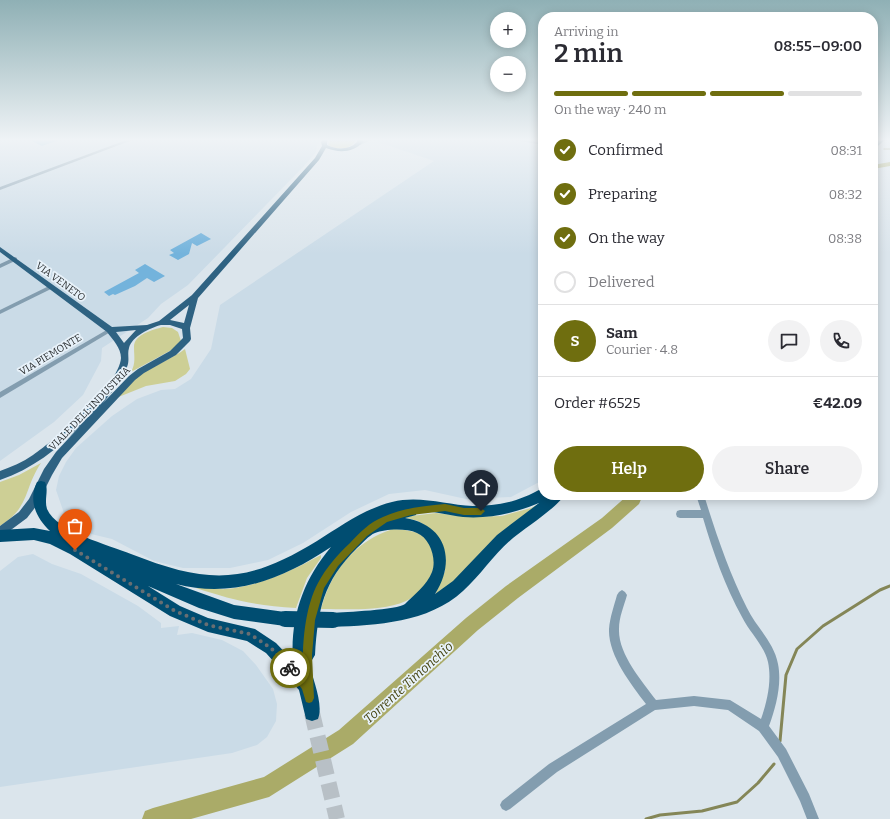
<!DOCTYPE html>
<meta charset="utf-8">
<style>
body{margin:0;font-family:Bitter,serif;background:#f2f2f3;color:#2b2b33;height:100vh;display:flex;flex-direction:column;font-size:15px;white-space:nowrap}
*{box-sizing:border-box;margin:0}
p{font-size:13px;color:#7c7c81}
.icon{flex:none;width:22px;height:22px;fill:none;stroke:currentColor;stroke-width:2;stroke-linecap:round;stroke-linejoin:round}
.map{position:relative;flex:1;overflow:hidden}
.panel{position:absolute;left:538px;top:12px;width:340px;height:488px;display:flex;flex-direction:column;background:#fff;border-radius:16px;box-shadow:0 2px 10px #0003}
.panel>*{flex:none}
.fabs{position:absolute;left:490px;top:12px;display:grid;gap:8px}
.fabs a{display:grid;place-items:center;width:36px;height:36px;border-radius:50%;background:#fff;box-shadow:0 2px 10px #0003;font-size:20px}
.pin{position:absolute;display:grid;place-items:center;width:34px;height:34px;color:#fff;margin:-41px -17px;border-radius:50% 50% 50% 0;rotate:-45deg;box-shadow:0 0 4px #0007}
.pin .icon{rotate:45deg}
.courier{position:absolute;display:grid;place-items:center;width:40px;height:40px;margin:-20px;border:3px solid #6f6e0f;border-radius:50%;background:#fff;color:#222;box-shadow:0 1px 5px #0007}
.headline em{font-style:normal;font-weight:600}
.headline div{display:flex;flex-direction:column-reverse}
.headline{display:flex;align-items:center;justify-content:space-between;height:68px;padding:0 16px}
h1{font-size:26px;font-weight:600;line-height:30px}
.bar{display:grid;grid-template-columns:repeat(4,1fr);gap:6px 4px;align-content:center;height:48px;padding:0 16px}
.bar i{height:5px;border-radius:3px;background:#e1e1e2}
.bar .current{background:#6f6e0f}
.bar p{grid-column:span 4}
.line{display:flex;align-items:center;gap:10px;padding:0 16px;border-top:1px solid #e1e1e2}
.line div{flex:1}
.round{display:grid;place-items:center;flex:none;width:42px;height:42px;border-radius:21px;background:#f2f2f3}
ol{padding:0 16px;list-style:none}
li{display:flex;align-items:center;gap:12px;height:44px}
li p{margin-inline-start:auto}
li .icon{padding:4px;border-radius:50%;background:#6f6e0f;color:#fff;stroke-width:4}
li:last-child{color:#7c7c81}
li i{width:22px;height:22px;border:2px solid #e1e1e2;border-radius:50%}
.cta{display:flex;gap:8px;margin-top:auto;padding:8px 16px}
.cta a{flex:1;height:46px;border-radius:24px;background:#6f6e0f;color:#fff;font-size:16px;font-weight:600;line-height:46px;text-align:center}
.cta a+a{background:#f2f2f3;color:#2b2b33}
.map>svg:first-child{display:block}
.built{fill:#cadbe7}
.green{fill:#cdcf95}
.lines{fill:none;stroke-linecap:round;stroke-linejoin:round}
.stream-far1{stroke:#848657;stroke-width:1.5}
.stream{stroke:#848657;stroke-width:3}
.river{fill:#aaab68;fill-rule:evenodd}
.building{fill:#73b3dc}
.highway-tunnel{stroke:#b8c0c6;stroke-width:16;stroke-dasharray:16 8;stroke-linecap:butt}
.minor{fill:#839daf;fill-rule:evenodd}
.major{fill:#2e6282;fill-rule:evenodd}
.highway{fill:#004d71;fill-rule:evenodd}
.highway-bridge{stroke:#004d71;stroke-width:16}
.route{fill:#6f6e0f}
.done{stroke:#686e72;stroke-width:4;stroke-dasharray:0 7.2}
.labels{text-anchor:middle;stroke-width:3.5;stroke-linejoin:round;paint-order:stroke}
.street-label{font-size:10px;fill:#2a2e30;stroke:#e8f2fa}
.near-water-label{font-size:13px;font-style:italic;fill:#484713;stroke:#e8f2fa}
</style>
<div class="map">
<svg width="890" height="819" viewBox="0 0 890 819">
<rect width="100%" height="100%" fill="#dbe5ec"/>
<g class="built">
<path d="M0,139H323L317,145L316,152L305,165L188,285L161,304L148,318L102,348L101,361L83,395L54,422L0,461Z"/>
<path d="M369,139H543V480L511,497L466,499L425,490L389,494L351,512L303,543L268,560L230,568H183L154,561L112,539L91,534L66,519L56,490L59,476L66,462L76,448L112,416L137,399L161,390L175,389L191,379L211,349L220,305L434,161Z"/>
<path d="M33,554L52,564L81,574L138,606L161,623V628L179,626L177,635L192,633L222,640L243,651L256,665L273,689L277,704L276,721L267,737L257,745L232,753L0,787V571L18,557Z"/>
</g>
<g class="green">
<path d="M331,139H354L355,141C351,150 336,150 328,145Z"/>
<path d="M163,327L172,328L178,332L181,341L177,347L131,372C136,363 134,357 134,347C134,334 153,330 163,327Z"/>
<path d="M185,349L190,369L186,374L175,381L146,386L116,398C125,388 134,378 146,371C159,363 173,358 185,349Z"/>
<path d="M41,463C23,490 31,506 0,526V482L19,475Z"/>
<path d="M548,499L461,577L435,595L445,571L442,545L429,528L418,521L403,517L436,513L471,517L502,516L531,508Z"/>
<path d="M393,529C403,530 415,530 423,536C448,555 429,591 406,601C381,612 348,609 321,609C331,571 355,541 393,529Z"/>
<path d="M321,555V558L307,578L296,608C258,606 232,600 196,588C206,585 216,590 226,589C260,586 293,570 321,555Z"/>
</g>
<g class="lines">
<path class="stream-far1" d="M884,149H890"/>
<g class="stream">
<path d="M780,741L786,675L797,649L823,626L880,590L890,586"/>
<path d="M646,819L660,815L702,811L737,802L758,783L774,764"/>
</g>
<g class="river">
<path d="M890,162V166L873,169V165Z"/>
<path d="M628,495H643L639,504L612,528L518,598L478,630L353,744L269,797L191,819H142L145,811L153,808L264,777L339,730L466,618L506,586L602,518Z"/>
</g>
</g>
<g class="building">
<path d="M28,139H59V140L42,146Z"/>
<path d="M201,233L211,239L197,246L192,243L189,254L178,260L169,255L174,253L170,250Z"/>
<path d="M145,264L165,276L154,282L147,278L135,286L115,295L113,294L109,296L104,292L139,273L135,270Z"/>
</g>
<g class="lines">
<path class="highway-tunnel" d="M312,713L337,819"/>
<g class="minor">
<path d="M129,139H135L0,190V187Z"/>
<path d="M367,139H373L360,145L357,144Z"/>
<path d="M509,139H520L543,143V145Z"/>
<path d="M15,257L17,258V260L0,268V264Z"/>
<path d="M51,285L53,286V288L0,314V310Z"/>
<path d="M110,328L112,329L113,330L112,331L0,398V392Z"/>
<path d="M696,495H704C716,534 729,572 747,608C756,627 774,642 778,664C782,684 776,707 769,726L786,749L809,794L819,819H807L800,801L778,757L759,731L728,710L694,706L655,710L557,772L510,809L506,811L502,809L500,805L502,801L549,764L646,704C631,684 608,655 609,629C610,617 614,606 617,595L619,592L622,590L625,592L627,595C624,606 619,617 619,629C618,654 642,681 656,700L694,696L730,700L761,719C767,702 772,681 768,662C764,645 750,633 742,617C725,586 713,552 703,518H680L677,517L676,514L677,511L680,510H701Z"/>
</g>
<path class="major" d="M323,139H328L327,142V145C337,150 349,150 357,142V139H362L363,142C353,153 339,153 326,148L319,160L198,298L190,328L191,339L190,341L176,355L144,373L135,380L62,458L52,475L37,505L27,518L0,538V526L19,512L29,499L44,469L56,452L81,425C58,449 32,469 0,480V471C11,467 23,462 33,455C55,440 119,386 121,358C121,348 113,340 107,332L0,252V247L112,327L147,325L159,321L192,295L315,158L322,146L321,142ZM189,305L184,323L170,320ZM161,325H170L182,329L183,338L170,351L138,369L129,376L103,403C112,392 122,380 127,367C130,360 127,354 129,348C132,336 150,328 161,325ZM136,330L124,343L116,332Z"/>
<g class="highway">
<path d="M879,139H886L873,150V145Z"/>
<path d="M41,481L45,482C49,490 44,500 47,509C57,532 109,545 131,554C208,584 245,585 317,541C341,526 364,509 392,502C420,495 446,505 473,506C490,506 508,504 524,497C530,495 536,491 543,488V495H564C558,507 525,528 513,538C494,554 481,575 463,591C428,623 377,625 333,627L328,625L326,620L328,615L333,613C344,612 398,610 405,604C414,595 427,585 432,572C437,559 430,538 417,533C406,528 385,529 375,533C369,535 362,544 357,548C323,582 318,609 315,655L312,660L309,662C312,678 324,704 318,719L312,721L306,719L299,690L266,653L247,641L208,632L170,616L70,554L50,544L34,540L0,542V530L34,528L50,531C36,518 28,500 37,482ZM539,503L497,535L453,581L435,594C456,561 447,525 405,518L416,515L417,511C433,511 448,515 463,517C490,519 515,513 539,503ZM331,547C303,580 290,618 293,661L276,643L255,629L208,618L180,606L148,586L199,608L234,619L285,626L290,624L292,619L290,614L285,612L234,605L176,584C233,599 283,579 331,547Z"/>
</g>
<path class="highway-bridge" d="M285,619L333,620"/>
</g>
<linearGradient id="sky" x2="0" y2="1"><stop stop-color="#8fb0b5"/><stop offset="0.55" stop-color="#eff3f6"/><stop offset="1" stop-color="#eff3f6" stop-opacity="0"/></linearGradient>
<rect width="890" height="254" fill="url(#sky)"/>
<path class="route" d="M445,504L464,508H481L485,511L481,515H464L445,511L411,515L387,522L367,536L338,566L324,588L315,620L312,655L314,698L312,702L309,703L306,702L302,689L286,668L290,664L303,676C302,648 304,609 318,583C326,568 337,555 350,543C359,533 370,522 383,517C403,508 424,506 445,504Z"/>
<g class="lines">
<path class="done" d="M75,550L175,611L208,625L250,634L271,648L290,668"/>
</g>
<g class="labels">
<g class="street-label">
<text transform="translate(61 281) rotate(36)" y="4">VIA VENETO</text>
<text transform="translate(50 354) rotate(-31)" y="4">VIA PIEMONTE</text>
<text transform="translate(89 408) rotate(-46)" y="4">VIALE DELL'INDUSTRIA</text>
</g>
<g class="near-water-label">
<text transform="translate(408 682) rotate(-42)" y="5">Torrente Timonchio</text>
</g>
</g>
</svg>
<div class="fabs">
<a>+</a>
<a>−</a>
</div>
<div class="pin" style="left:75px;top:550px;background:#ea580c"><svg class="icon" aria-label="bag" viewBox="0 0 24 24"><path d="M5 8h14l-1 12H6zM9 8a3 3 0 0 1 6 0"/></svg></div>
<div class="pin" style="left:481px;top:511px;background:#1f2937"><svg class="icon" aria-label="home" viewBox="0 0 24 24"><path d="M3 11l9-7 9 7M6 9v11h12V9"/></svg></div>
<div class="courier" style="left:290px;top:668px"><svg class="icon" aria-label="bike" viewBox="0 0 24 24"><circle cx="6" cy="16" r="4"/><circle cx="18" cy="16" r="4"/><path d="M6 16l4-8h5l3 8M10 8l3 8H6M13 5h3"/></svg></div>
<section class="panel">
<div class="headline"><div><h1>2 min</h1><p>Arriving in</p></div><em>08:55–09:00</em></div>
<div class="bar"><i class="current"></i><i class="current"></i><i class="current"></i><i></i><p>On the way · 240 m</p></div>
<ol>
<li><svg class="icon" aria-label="check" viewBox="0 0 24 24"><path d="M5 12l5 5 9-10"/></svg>Confirmed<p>08:31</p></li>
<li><svg class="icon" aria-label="check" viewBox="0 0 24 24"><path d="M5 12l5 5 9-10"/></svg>Preparing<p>08:32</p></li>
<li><svg class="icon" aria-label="check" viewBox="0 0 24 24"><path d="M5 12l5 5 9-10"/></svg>On the way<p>08:38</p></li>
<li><i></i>Delivered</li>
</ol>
<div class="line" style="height:72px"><b class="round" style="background:#6f6e0f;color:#fff">S</b><div><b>Sam</b><p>Courier · 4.8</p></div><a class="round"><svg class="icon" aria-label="chat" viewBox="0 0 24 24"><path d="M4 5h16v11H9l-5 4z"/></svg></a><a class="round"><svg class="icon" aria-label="phone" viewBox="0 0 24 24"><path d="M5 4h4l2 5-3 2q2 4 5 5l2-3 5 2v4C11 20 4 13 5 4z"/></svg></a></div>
<div class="line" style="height:52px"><div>Order #6525</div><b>€42.09</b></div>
<div class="cta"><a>Help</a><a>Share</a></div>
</section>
</div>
